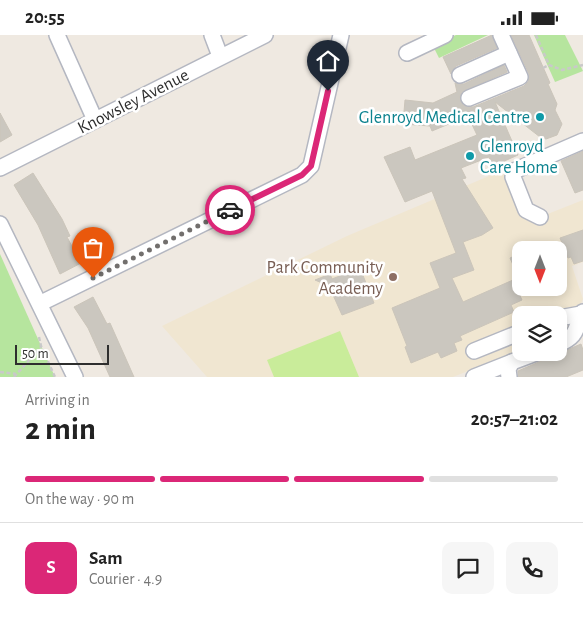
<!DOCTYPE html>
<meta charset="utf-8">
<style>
body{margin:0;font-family:"Alegreya Sans",sans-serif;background:#f6f6f6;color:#222;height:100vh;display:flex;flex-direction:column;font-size:19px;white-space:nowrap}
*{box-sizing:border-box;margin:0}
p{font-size:16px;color:#767676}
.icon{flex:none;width:28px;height:28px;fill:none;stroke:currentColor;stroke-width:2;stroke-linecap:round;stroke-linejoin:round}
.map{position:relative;height:342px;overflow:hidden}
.panel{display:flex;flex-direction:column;background:#fff;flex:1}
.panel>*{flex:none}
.needle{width:32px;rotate:180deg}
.fabs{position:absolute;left:512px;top:206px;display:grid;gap:10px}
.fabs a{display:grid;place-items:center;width:55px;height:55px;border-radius:10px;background:#fff;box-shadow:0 2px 12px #0003;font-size:25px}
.scale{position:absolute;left:15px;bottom:12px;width:94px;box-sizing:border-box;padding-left:5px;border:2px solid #2e2e2e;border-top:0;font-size:14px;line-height:18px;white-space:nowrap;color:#2e2e2e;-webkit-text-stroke:4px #fff;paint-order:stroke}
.pin{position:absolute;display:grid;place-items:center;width:42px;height:42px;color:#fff;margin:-51px -21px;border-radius:50% 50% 50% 0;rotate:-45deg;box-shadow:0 0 5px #0007}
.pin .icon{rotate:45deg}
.courier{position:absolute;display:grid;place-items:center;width:50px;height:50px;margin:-25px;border:4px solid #db2777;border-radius:50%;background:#fff;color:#222;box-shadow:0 1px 6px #0007}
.headline em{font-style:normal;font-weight:700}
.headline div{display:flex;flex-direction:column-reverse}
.headline{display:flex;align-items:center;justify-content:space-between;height:85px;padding:0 25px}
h1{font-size:32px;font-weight:700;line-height:38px}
.bar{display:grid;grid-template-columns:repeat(4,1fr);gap:8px 5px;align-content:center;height:60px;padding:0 25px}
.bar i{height:6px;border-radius:4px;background:#e0e0e0}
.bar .active{background:#db2777}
.bar p{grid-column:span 4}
.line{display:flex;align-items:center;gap:12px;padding:0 25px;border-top:1px solid #e0e0e0}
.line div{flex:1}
.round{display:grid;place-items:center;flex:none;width:52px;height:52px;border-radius:10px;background:#f6f6f6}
.status{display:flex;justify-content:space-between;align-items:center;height:35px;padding:0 25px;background:#fff;direction:ltr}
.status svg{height:14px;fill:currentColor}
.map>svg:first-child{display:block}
.education{fill:#f0e6d1;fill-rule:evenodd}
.grass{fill:#b6e59e}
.pitch{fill:#c9ec9a}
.building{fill:#cbc7bf;stroke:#cbc5ba}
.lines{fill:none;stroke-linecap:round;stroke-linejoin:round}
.minor-casing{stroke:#b4b7c1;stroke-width:18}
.path{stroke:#c9c9c9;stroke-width:2.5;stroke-dasharray:4 2.5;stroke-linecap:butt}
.minor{stroke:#fff;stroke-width:15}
.done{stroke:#726f6d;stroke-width:5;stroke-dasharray:0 9}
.route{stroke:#db2777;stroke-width:6}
.culture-dot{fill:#0f9aa8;stroke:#fff;stroke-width:2}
.education-dot{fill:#8d6e63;stroke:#fff;stroke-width:2}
.labels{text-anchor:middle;stroke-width:5;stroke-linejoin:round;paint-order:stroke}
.street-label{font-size:18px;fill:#2e2e2e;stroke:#fff}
.culture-label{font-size:18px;fill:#0d838f;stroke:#fff;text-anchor:end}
.education-label{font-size:18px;fill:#785e54;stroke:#fff;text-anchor:end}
</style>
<div class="status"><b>20:55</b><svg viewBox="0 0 49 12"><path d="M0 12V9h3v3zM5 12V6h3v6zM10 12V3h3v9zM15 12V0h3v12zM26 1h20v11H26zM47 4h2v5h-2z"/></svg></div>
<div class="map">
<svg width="583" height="342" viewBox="0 0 583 342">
<rect width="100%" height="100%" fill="#efe9e1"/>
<path class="education" d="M508,133L540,182L583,165V227L572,231L583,264L567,298L559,301V280H521V315L453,342H207L162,291L347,201ZM521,215H559V252H521Z"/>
<g class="grass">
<path d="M456,0H488L439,23L433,11Z"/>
<path d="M534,0H565L583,36L555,47Z"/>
<path d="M0,219L55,342H0Z"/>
</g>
<path class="pitch" d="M340,296L359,342H274L267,325Z"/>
<g class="building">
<path d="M492,0L497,13L456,31L451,39L443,22Z"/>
<path d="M511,0H529L550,48L548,49L557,69L555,75L562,89L557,100L546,104L540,102L495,67L518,120L493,131L489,122L461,133L466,143L462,144L493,193L482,200L463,207L474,235L452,243L463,267L513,245L522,265L511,270L514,277L460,301L462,305L454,308L457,316L441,323L438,317L411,328L405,312L407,311L392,273L440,253L430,228L456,218L432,156L405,167L384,122L410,112L415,125L477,100L468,81L432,96L430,91L403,89L405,65L433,68L457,57L455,48L464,49L504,30L507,37L462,57L460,62L463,70L473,72L524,51L528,47L529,39Z"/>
<path d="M0,78L12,100L0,107Z"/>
<path d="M583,116V155L575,158L561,126Z"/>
<path d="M33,138L62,184L70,201L67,202L81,228L60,239L38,190L14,150Z"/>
<path d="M583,195V226L574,229L571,222L568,223L560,203Z"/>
<path d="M521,218V248L510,223Z"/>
<path d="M360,233L374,268L342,280L329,251L315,245L330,239L332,244Z"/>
<path d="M93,262L107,289L110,288L134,342H110L88,293L74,272Z"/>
<path d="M581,309L583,315V335L566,342H518V336Z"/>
</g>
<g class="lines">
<defs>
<g id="minor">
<path d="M57,0L95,85"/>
<path d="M212,0L220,21"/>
<path d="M407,18L445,0"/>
<path d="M460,40L509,18"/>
<path d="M469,63L520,42L501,0"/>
<path d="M0,133L265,0"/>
<path d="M540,182L526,175L513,142L514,136L583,106"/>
<path d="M0,189L75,342"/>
<path d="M41,268L302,140L311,131L341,0"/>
<path d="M559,283L581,279"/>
<path d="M559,309C580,300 574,293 583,277"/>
<path d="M474,316L521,297"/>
<path d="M474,342L512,327"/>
<path d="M509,342L508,334L512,327L536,318"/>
</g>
</defs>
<use href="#minor" class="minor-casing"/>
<g class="path">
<path d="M536,0L549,30L562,35L583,30"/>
<path d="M543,33L549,30"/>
<path d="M39,302L41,311L55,342"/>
<path d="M0,337L16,339"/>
<path d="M14,342L41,312"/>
</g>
<use href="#minor" class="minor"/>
</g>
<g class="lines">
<path class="done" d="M93,243L230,175"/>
<path class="route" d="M230,175L302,140L311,131L328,56"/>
</g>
<g class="culture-dot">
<circle cx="540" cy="82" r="5"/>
<circle cx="470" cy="121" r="5"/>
</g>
<circle class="education-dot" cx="393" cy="242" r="5"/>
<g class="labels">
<g class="street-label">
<text transform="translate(133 66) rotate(-27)" y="6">Knowsley Avenue</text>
</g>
<g class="culture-label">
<text x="530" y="88">Glenroyd Medical Centre</text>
<text x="480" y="117" text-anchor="start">Glenroyd<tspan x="480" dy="21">Care Home</tspan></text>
</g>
<g class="education-label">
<text x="383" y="238">Park Community<tspan x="383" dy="21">Academy</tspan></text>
</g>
</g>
</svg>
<div class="fabs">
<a><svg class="needle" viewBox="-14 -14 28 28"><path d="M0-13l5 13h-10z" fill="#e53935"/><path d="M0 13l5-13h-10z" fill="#767676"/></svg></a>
<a><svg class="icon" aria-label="layers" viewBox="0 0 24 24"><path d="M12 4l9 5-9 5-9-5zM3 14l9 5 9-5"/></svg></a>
</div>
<div class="scale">50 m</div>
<div class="pin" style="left:93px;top:243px;background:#ea580c"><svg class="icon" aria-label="bag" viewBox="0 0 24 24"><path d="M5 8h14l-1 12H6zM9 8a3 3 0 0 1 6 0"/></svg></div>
<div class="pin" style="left:328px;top:56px;background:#1f2937"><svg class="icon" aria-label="home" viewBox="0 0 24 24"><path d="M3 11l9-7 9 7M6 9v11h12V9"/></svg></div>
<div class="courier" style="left:230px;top:175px"><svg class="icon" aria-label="car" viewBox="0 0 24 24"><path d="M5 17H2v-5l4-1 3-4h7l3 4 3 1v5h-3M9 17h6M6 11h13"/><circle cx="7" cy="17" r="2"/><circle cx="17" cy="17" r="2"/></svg></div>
</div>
<section class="panel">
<div class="headline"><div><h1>2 min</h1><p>Arriving in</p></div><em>20:57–21:02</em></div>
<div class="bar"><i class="active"></i><i class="active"></i><i class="active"></i><i></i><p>On the way · 90 m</p></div>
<div class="line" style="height:90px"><b class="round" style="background:#db2777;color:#fff">S</b><div><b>Sam</b><p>Courier · 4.9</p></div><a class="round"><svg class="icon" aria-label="chat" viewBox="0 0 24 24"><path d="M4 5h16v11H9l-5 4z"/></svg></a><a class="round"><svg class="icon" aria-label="phone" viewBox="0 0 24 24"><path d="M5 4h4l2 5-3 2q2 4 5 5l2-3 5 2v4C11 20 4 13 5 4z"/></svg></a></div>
</section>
